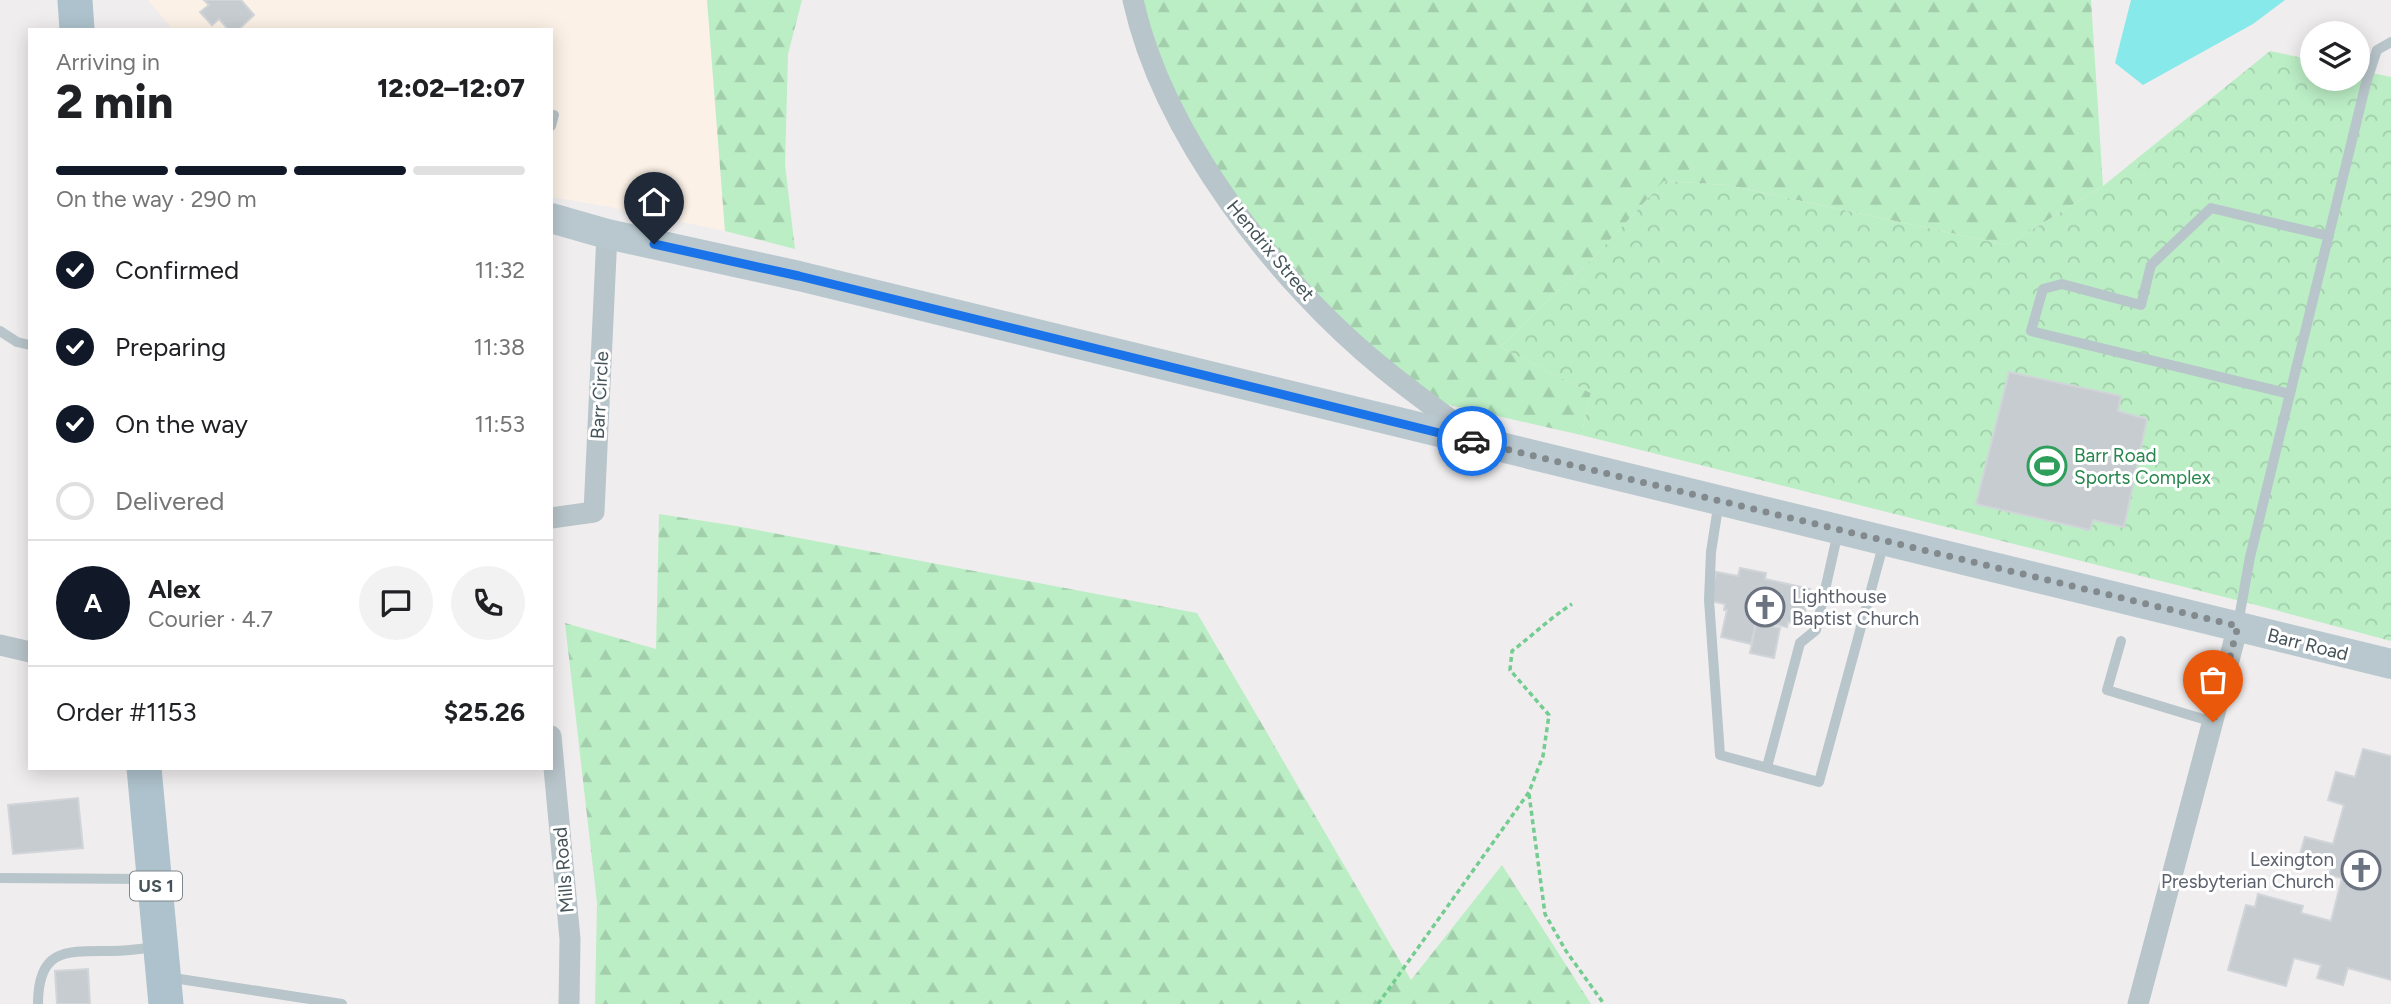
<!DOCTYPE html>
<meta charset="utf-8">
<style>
body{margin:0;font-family:Figtree,sans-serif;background:#f2f2f2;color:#202124;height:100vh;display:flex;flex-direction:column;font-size:26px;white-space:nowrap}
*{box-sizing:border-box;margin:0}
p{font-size:23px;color:#757577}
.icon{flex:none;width:38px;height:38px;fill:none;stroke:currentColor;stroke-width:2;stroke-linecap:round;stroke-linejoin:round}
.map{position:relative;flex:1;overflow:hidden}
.details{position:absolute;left:28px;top:28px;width:525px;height:742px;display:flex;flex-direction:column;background:#fff;border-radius:0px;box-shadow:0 4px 18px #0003}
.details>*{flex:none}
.controls{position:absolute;left:2300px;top:21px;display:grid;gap:14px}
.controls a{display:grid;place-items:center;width:70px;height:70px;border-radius:50%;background:#fff;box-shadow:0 4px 18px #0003;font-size:35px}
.pin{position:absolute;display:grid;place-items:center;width:60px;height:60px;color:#fff;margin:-72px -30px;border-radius:50% 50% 50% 0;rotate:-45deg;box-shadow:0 0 7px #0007}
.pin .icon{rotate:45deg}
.courier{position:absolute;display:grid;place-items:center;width:70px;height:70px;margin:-35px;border:5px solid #1a73e8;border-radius:50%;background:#fff;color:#222;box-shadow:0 2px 9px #0007}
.headline em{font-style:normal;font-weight:800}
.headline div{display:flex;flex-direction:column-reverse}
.headline{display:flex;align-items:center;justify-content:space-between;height:119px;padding:0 28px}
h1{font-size:46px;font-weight:800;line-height:52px}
.bar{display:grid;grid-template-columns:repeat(4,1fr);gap:10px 7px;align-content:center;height:84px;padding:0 28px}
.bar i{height:9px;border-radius:5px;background:#e0e0e0}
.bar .current{background:#111827}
.bar p{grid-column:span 4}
.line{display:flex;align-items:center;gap:18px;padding:0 28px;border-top:2px solid #e0e0e0}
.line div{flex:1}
.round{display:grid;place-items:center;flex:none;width:74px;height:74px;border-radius:37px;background:#f2f2f2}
ol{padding:0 28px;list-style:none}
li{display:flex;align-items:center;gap:21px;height:77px}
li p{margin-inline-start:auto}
li .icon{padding:7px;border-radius:50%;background:#111827;color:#fff;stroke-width:4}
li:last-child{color:#757577}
li i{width:38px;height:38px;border:4px solid #e0e0e0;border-radius:50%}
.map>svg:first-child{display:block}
.commercial{fill:#fbf1e6}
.forest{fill:url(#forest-firs)}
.park{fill:url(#park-crowns)}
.water{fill:#88e9eb}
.building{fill:#c7ccd0;stroke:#d1d5d9;stroke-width:2}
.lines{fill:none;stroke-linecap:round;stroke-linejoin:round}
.path{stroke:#73cc90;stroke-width:3.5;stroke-dasharray:5 3.5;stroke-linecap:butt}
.lane{stroke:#b8c5ca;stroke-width:10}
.street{stroke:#b8c5ca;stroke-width:21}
.secondary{stroke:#b9c8cf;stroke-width:30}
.primary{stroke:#adc2cc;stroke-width:35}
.done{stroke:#828a8e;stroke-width:7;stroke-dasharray:0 12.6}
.route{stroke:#1a73e8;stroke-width:9}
.labels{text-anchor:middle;stroke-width:6;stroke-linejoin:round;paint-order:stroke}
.shield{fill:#fff;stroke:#7e878c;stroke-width:2}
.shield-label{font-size:18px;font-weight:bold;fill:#46545a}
.street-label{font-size:19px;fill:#46545a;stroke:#fff}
.leisure-label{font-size:19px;fill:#27864d;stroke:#fff;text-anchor:start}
.worship-label{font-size:19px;fill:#5b616d;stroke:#fff;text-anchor:start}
</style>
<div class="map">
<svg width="2391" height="1004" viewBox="0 0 2391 1004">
<defs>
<pattern id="forest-firs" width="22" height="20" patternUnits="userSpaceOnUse" patternTransform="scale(1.75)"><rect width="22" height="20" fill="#bbeec5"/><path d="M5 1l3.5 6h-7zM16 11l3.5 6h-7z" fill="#a2ceac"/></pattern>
<pattern id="park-crowns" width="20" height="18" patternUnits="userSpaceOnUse" patternTransform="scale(1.75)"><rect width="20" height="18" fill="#bbeec5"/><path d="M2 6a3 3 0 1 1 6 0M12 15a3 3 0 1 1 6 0" fill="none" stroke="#a2ceac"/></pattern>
</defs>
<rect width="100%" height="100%" fill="#f0edee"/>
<path class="commercial" d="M148,0H707L725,231L610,207L551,197V30H173Z"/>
<g class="forest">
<path d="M707,0H802L788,54L785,165L795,249L725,231Z"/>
<path d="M1133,0H2091L2103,186L2007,245L1727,185L1664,181L1598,253L1500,347L1591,393L1581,435L1423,399L1341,331L1198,155Z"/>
<path d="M659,514L736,526L1197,613L1411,980L1502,865L1591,1004H595L597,903L565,623L656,649Z"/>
</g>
<path class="park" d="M2270,51L2312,60V79H2357V70L2391,77V641L2264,607L1581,435L1591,393L1500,347L1598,253L1664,181L1727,185L2007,245L2103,186Z"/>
<path class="water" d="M2131,0H2285L2253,24L2143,85L2115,63Z"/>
<g class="building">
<path d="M204,0H241L254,15L238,30H229L219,19L212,25L200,12L209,5Z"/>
<path d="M2009,372L2121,396L2118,411L2147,419L2124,527L2093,520L2090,530L1976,504Z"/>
<path d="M1740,568L1766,573L1765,579L1810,589L1802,625L1788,622L1787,627L1759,621V624H1756L1751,644L1721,637L1727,610H1724L1725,604L1710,601L1716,572L1738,576Z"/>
<path d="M1756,624L1780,628L1774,658L1750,653Z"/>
<path d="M2363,749L2391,756V980L2348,968L2343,985L2317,978L2321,965L2294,958L2286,986L2228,970L2246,905L2255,907L2258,894L2303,906L2301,913L2331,921L2342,878L2329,875L2332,866L2299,857L2305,837L2333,844L2344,805L2328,800L2336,772L2355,777Z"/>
<path d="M78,798L83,848L13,854L8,805Z"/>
<path d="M88,969L90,1004H57L55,971Z"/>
</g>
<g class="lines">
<g class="path">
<path d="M1529,794L1545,914L1566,951L1604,1004"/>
<path d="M1378,1004L1529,792L1543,756L1549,715L1510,670L1512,651C1533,635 1550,618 1572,604"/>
</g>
<g class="lane">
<path d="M551,126L554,115"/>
<path d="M0,331L17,342L30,345"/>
<path d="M2290,394L2031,331L2043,289L2062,284L2141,305L2151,265L2211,208L2329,236"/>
<path d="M1719,501L1711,552L1709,600L1720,755L1819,782L1884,542"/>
<path d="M2238,624L2250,557L2366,83L2377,50L2391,42"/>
<path d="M2121,641L2107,690L2213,722"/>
<path d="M1767,767L1800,643L1816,630L1838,532"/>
<path d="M0,878L149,879"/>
<path d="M167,977L342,1004"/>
<path d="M38,1004C38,948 66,951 111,951C126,951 141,949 155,947"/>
</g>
<g class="street">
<path d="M1133,0C1163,136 1277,282 1384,369C1412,392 1443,414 1473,436"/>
<path d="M551,518L594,512L607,234"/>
<path d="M0,645L30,652"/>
<path d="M551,736L570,939L569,1004"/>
<path d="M2138,1004L2238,626"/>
</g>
<path class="secondary" d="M551,218L607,234L799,276L2391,664"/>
<g class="primary">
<path d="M75,0L77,30"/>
<path d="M144,768L166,1004"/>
</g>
</g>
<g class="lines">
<path class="done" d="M1472,441L2238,626L2213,722"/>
<path class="route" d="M654,244L799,276L1472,441"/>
</g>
<defs>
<symbol id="stadium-ring" viewBox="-11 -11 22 22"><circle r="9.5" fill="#fff" stroke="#2e9e5b" stroke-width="1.5"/><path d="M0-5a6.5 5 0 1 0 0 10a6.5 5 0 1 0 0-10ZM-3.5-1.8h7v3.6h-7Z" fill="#2e9e5b"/></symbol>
<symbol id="church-ring" viewBox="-11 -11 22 22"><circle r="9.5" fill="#fff" stroke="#6b7280" stroke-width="1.5"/><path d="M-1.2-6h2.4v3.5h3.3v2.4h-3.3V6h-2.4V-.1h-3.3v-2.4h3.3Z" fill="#6b7280"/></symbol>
</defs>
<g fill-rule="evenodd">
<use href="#stadium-ring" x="2025" y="444" width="44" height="44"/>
<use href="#church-ring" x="1743" y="585" width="44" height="44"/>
<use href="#church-ring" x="2339" y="848" width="44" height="44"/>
</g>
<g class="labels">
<rect class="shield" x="130" y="871.5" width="52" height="29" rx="5"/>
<g class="shield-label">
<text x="156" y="892">US 1</text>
</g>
<g class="street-label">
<text transform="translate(1271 250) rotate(50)" y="7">Hendrix Street</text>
<text transform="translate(599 395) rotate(-87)" y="7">Barr Circle</text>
<text transform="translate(2308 644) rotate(14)" y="7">Barr Road</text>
<text transform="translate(563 870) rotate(-95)" y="7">Mills Road</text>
</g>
<g class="leisure-label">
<text x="2074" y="462">Barr Road<tspan x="2074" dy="22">Sports Complex</tspan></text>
</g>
<g class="worship-label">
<text x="1792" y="603">Lighthouse<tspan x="1792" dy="22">Baptist Church</tspan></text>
<text x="2334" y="866" text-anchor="end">Lexington<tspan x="2334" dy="22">Presbyterian Church</tspan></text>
</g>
</g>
</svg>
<div class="controls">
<a><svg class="icon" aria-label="layers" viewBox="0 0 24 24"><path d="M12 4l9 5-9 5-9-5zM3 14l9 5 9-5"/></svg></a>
</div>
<div class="pin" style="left:2213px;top:722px;background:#ea580c"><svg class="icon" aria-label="bag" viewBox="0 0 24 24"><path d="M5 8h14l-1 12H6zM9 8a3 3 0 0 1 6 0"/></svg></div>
<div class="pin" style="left:654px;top:244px;background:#1f2937"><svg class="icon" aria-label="home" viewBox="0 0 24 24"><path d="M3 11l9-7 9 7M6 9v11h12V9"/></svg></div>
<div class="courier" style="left:1472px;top:441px"><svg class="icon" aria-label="car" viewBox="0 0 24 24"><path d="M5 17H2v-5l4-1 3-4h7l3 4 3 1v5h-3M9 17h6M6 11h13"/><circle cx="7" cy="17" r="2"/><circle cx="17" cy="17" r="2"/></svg></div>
<section class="details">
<div class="headline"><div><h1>2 min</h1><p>Arriving in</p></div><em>12:02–12:07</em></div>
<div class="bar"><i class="current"></i><i class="current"></i><i class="current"></i><i></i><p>On the way · 290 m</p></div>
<ol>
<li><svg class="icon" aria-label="check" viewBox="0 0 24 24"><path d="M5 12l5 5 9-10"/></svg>Confirmed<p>11:32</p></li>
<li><svg class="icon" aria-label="check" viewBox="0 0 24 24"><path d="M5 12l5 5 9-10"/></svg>Preparing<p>11:38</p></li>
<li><svg class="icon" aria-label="check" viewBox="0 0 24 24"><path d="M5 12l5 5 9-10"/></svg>On the way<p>11:53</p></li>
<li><i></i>Delivered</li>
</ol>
<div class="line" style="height:126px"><b class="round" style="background:#111827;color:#fff">A</b><div><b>Alex</b><p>Courier · 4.7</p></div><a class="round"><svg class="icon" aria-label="chat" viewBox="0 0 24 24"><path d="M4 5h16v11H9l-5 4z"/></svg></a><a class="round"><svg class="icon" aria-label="phone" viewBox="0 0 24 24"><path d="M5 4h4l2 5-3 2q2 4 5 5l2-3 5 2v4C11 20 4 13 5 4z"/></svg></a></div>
<div class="line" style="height:91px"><div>Order #1153</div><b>$25.26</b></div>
</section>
</div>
